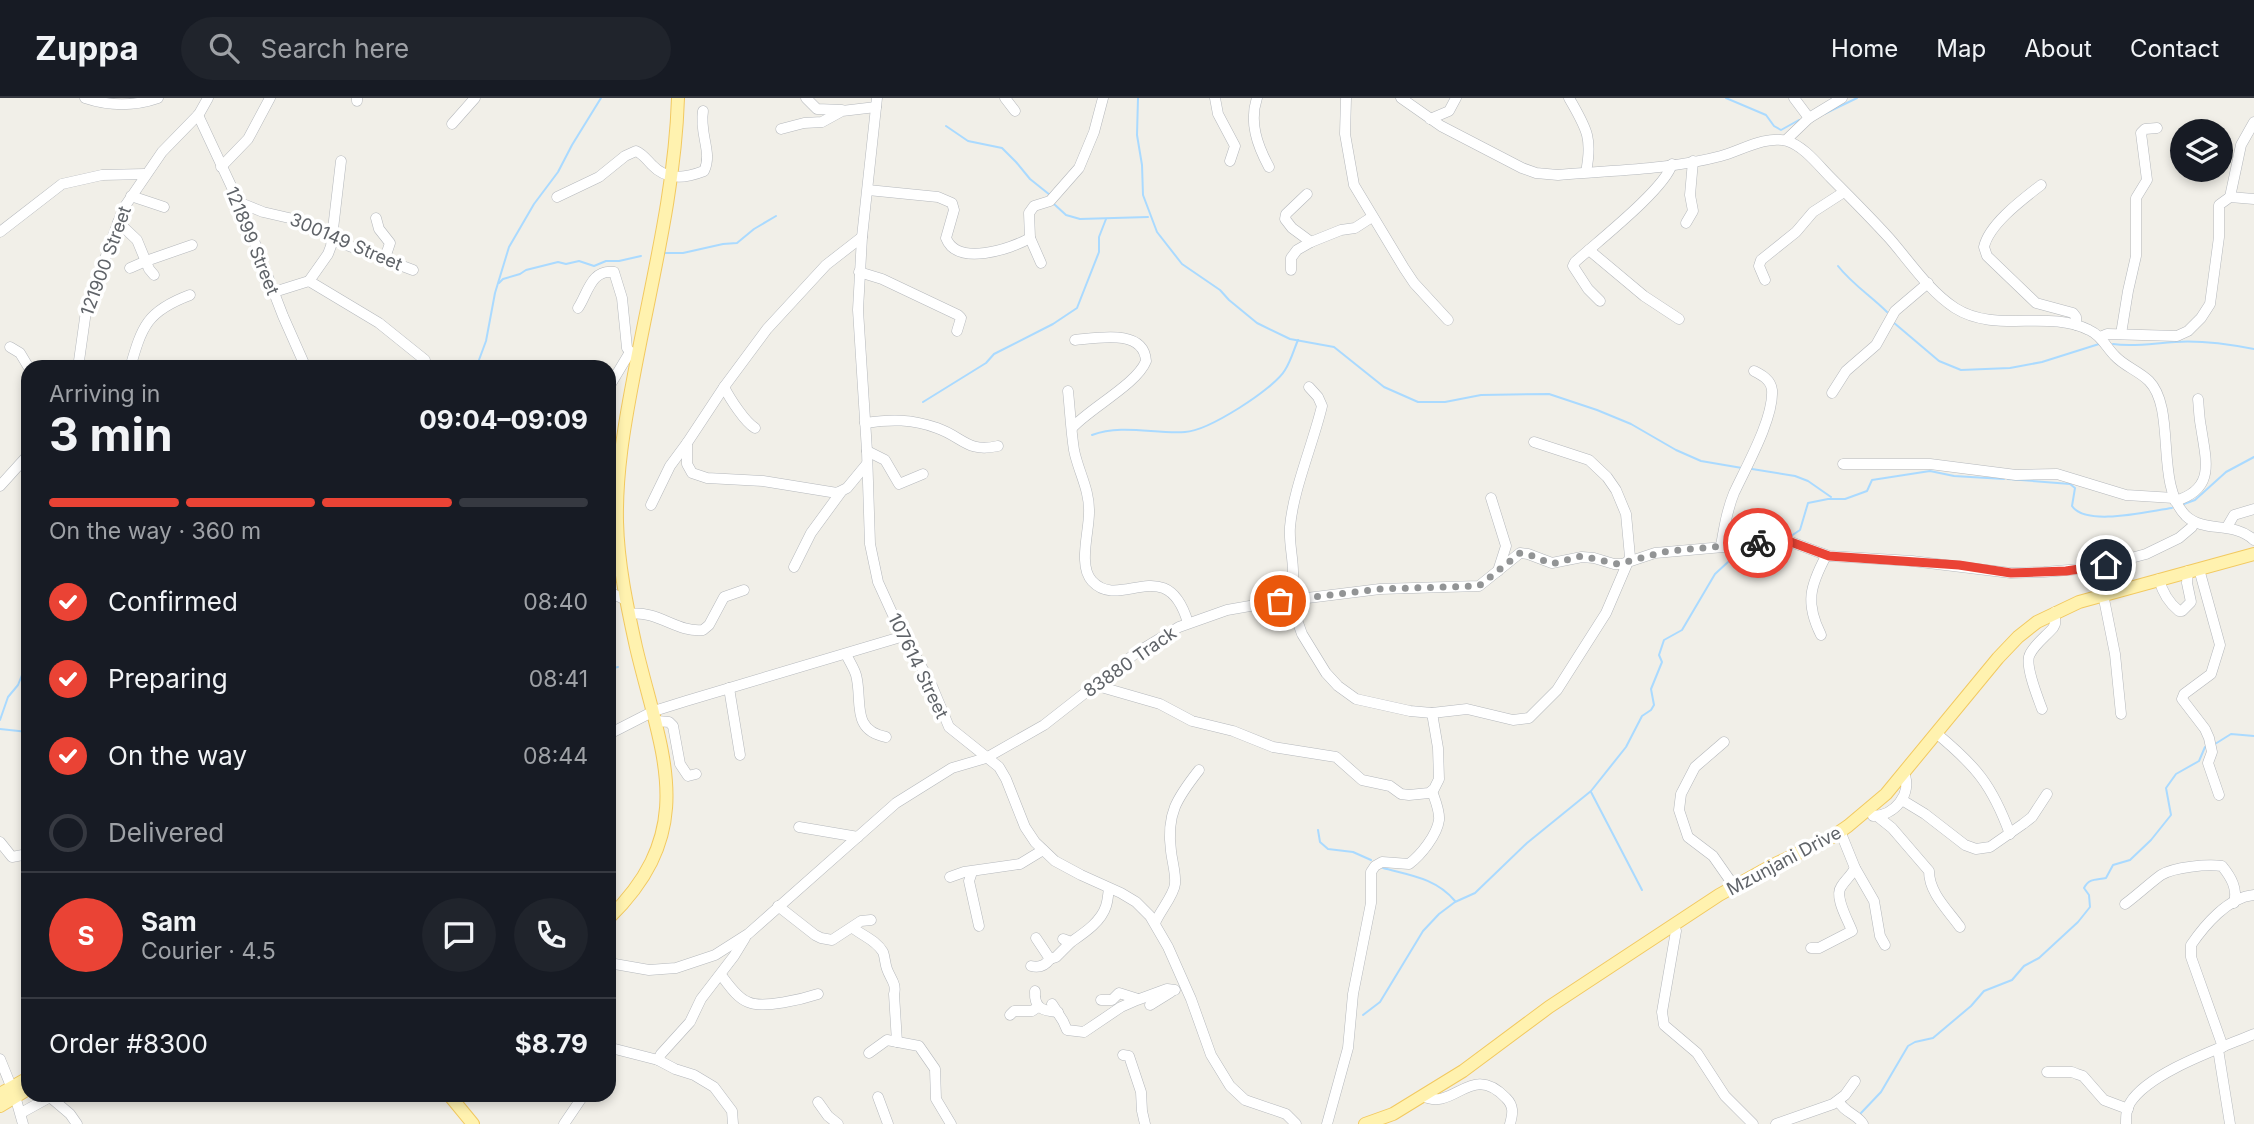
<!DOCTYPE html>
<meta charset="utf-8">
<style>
body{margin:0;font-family:Inter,sans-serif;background:#20242c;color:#f1f3f6;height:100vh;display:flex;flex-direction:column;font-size:26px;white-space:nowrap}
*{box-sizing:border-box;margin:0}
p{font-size:23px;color:#9ea1a6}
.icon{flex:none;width:38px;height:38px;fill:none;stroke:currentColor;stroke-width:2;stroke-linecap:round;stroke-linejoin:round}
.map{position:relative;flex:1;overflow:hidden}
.sheet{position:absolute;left:21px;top:262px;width:595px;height:742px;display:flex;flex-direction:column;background:#171b24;border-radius:21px;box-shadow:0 4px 10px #0003}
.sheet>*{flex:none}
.controls{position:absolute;left:2170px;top:21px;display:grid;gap:14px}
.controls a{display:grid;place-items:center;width:63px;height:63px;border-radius:50%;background:#171b24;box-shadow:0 4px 10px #0003;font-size:35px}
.pin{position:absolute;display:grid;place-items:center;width:60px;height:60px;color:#fff;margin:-30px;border:4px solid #fff;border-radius:50%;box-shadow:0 2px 7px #0007}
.courier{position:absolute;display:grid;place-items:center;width:70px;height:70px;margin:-35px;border:5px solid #ea4335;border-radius:50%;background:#fff;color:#222;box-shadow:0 2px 9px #0007}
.summary em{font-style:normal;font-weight:700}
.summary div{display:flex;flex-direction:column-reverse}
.summary{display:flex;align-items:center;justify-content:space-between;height:119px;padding:0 28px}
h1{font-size:46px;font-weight:700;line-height:52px}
.bar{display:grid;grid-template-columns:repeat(4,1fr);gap:10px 7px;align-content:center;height:84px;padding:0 28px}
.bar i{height:9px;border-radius:5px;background:#363941}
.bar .on{background:#ea4335}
.bar p{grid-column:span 4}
.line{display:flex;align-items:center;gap:18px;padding:0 28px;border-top:2px solid #363941}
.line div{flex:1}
.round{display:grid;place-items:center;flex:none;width:74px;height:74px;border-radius:37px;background:#20242c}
ol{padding:0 28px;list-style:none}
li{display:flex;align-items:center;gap:21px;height:77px}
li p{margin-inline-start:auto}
li .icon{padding:7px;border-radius:50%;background:#ea4335;color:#fff;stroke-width:4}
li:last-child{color:#9ea1a6}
li i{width:38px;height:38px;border:4px solid #363941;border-radius:50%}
header{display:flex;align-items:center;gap:42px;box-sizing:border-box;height:98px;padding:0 35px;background:#171b24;border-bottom:2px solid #363941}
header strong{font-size:33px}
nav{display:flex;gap:38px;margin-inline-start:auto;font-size:24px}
.search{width:490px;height:63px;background:#20242c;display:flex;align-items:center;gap:18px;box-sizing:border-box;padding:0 24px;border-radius:38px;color:#9ea1a6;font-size:26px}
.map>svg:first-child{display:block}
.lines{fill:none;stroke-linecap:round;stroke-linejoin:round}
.stream{stroke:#aadaff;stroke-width:2}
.minor-casing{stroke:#b5b8bc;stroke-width:11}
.major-casing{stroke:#f2c960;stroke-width:14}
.minor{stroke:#fff;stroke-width:10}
.major{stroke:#fff2af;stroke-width:12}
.done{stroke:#929495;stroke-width:7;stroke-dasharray:0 12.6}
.route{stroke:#ea4335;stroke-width:9}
.labels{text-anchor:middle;stroke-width:7;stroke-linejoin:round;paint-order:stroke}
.street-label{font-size:18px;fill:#5f6368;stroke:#fff}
</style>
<header>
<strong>Zuppa</strong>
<div class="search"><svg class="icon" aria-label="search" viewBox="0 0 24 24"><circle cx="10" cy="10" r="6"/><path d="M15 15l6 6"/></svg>Search here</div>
<nav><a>Home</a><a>Map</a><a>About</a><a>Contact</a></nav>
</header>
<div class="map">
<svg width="2254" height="1026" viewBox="0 0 2254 1026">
<rect width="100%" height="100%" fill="#f1efe8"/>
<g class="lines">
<g class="stream">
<path d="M1138,0L1137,37L1142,67L1143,97L1157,134L1182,166L1220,192L1229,202L1257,225L1290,241L1334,249L1384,289L1418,304H1445L1481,297L1549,296L1597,312L1631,326L1676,352L1701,363L1742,370"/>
<path d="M1726,0L1766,17L1774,28L1781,32L1799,22"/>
<path d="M1824,16L1857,0"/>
<path d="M946,28L968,43L1002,50L1016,64L1030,81L1050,97"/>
<path d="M1054,106L1066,117L1080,121L1148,119"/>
<path d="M665,155H683L723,146L737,145L754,131L776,118"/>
<path d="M1838,168C1852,186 1871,198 1887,214"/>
<path d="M499,185L503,181L520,176L526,172L558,164L566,166L579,163L594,168L606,163H619L641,158"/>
<path d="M1893,224L1939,263L1961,272L2010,270L2042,264L2099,246"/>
<path d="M2113,246C2134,249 2155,245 2175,244C2201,242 2228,246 2254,251"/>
<path d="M476,270L486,243L495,195L509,149L534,106L558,74L572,47L601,0"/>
<path d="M923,304L986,265L994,256L1053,226L1077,210L1099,154V139L1106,121"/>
<path d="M1092,337C1122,326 1154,336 1185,334C1208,333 1274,291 1285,272C1291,263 1294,251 1298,242"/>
<path d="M1752,371L1795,378L1808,383L1831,399"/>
<path d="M2008,381L2070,386L2075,390L2072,408C2086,429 2149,413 2172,410"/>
<path d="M2181,407L2195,402L2226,374L2254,359"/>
<path d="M1791,438L1800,432L1808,405L1828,401H1845L1867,393L1872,382L1930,373L1954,378L2004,381"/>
<path d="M1734,463L1757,459L1780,446"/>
<path d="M609,571L618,569"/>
<path d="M0,622L8,599L18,587L28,562"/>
<path d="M0,631L28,634"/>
<path d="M2215,646L2231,636L2254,638"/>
<path d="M1591,694L1642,792"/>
<path d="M1318,732L1320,744L1328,751L1353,754L1371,762"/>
<path d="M1383,770C1409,777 1436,780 1455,803"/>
<path d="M1363,917L1380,904L1423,833L1439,816L1455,804L1475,795L1527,745L1591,693L1626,649L1642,618L1651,612L1654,607L1651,591L1662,564L1659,557L1664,542L1682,532L1715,476L1728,464"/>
<path d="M1861,1015L1881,994L1908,948L1915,944L1933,940L1971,908L1984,893L2012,882L2024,868L2039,860L2078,824L2090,809L2089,797L2084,790C2089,780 2096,782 2106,780L2113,767L2130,762L2151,742L2171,717L2166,690L2176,676L2199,663L2205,649"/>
</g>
<defs>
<g id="minor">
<path d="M85,0C109,8 135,8 158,0"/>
<path d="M357,0V3"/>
<path d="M806,0L817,11L842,12"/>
<path d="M877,0L862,139L858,212L867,353L870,446L878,484L893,517L932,588L949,629L999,669L1006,681L1025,729L1035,744L1055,763L1081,777L1121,795L1136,804L1150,818L1168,849L1191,901L1211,957L1230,988L1245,1002L1286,1016L1296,1026"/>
<path d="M1005,0L1015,13"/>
<path d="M1215,0L1218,16L1235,48L1230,63"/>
<path d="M1257,0C1249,24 1257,47 1269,69"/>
<path d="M1346,0L1345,36L1354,87L1404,170L1414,185L1448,222"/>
<path d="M1401,0L1441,28L1522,70L1536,75L1558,77C1612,72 1668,72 1721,58C1740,53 1766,37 1787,43C1804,48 1819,68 1831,80C1851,100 1871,120 1890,141C1910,164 1929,193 1955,210C1996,236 2047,211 2089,232C2101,237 2106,249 2115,258C2124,268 2139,273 2149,283C2177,312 2154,386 2186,418C2204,435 2234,423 2254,442"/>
<path d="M1569,0C1586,30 1593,39 1586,74"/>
<path d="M1794,0L1809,20"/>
<path d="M198,17L241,109L283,218L306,270"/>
<path d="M1430,21L1449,13L1456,0"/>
<path d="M452,26L475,0"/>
<path d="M781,31L804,25L822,24L842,13L876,9"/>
<path d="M1786,42L1809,20L1842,0"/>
<path d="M221,69L248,41L270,0"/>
<path d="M2041,87C2023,101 1989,126 1984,149L1987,158L2036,205L2073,215L2076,219V227"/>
<path d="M868,92L938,99L952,105L954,112L946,140C957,169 1011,151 1030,140"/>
<path d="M1307,96L1286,116L1285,121L1292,130L1311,144"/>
<path d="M131,98L164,109"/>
<path d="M557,99L599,79L625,58L636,53C643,56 647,62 652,67C667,83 686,80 704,73C713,55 699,36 703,13"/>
<path d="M2230,99L2241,47L2254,24"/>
<path d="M238,104L263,114L302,123L336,143L413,172"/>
<path d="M376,120L379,131L390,145L387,154L382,160"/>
<path d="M118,124L137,142L149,171L154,177"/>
<path d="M1686,125L1693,113L1690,97L1693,63"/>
<path d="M0,134L62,86L102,77L145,76"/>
<path d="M1589,152L1644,198L1679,221"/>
<path d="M1041,165L1030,140L1029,115L1034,108L1050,103L1079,70L1094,34L1103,0"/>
<path d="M130,170L146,163L192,147"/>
<path d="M1291,172V160L1297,152L1311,144L1341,132L1355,130L1372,119"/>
<path d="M859,174L882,181L958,217L961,220L957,233"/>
<path d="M1765,182L1759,168L1761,162L1796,134L1813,114L1844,94"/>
<path d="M309,183L379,225L425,262"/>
<path d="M274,194L309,183L328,156L331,148L341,63"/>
<path d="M1600,203L1588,191L1573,168L1575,164C1597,144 1665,91 1672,66"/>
<path d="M578,210C588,195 591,171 614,174L622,200L627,250L631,255L637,259"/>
<path d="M2121,236L2128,193L2136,158V100L2147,82L2141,35L2145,31L2157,30"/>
<path d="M2100,239L2107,236L2177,238L2188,233L2201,220L2210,206L2219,139V107L2230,99L2254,101"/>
<path d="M10,249L20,255L29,270"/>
<path d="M78,270L86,213L123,111L162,54L199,16L208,0"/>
<path d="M130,270C142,228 147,213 190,197"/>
<path d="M609,289L630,254"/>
<path d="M724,289L687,345V366L692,375L707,380L763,383L837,395L847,390L866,367"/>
<path d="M1068,293C1070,312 1071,333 1074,352C1078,373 1090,392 1089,415C1089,434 1078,468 1092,483C1120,514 1167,453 1188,525"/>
<path d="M1832,295L1846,273L1876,247L1895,213L1928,185"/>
<path d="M865,325C891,321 912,321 937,330C963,339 967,355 998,348"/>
<path d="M755,330C745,324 730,301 724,289L767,231L826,167L862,139"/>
<path d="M1072,330C1090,310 1137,286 1146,263C1144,230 1097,240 1075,242"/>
<path d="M867,353L885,362L899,386L923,376"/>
<path d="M1843,366H1930L2016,377L2057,376L2126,397L2174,400"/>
<path d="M0,388L28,357"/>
<path d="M1491,400L1506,448L1498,473"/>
<path d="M2175,403C2216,391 2206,363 2201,329C2199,320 2199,310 2198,301"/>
<path d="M651,407L670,368L687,345"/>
<path d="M2227,429L2234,417L2254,411"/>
<path d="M1721,448C1724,430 1727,412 1734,395C1746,369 1774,320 1772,292C1771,282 1762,277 1754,273"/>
<path d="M794,469L811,435L841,394"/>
<path d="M2199,471L2220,547L2211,576L2184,596L2182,601L2205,631L2209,640L2212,654L2208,665L2219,697"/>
<path d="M2159,481C2162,493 2169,505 2179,513H2182L2191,504L2187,485L2188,473"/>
<path d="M609,494L626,502"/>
<path d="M2103,496L2115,556L2121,616"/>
<path d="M1290,502L1302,536L1326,575L1338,588L1356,601L1410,613L1432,615L1467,611L1513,622L1529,620L1557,592L1606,515L1630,459L1626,416L1616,392L1607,379L1589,362L1534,344"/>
<path d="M1285,503C1301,479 1288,455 1290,429C1293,392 1313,346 1322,308L1318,299L1309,289"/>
<path d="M630,516C658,512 677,535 703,532L709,527L724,499L744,492"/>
<path d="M1821,537C1805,505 1810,488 1826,458"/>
<path d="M846,556C849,563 854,570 856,577C863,602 850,632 886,639"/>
<path d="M1094,587L1160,606L1192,623L1233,633L1273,649L1336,659L1362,682L1390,688L1401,696L1409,697L1429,695L1434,691L1439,681L1438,650L1432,615"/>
<path d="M729,590L740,657"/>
<path d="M2042,611C2038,600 2024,566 2030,556C2035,546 2046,538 2053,530L2055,526V514"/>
<path d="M657,623L669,624L673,628L680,666L688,678L696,676"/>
<path d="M1936,635C1976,668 1992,687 2010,736"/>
<path d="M609,636L654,613L686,603L904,538"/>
<path d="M1724,644L1695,669L1681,696L1679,712L1688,739L1713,758L1734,788"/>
<path d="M1902,702L1925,716L1965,747L1976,751L1990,749L2023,726L2032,719L2047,696"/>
<path d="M1873,718C1894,718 1913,696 1904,675"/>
<path d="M1877,718L1892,730L1929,773C1929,795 1948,812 1960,829"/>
<path d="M799,729L858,739"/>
<path d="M1840,733L1855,770L1874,803L1880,838L1885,847"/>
<path d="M0,744L12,759L28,756"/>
<path d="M972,774L969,783L979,828"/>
<path d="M950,779L964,774L1020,766L1043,752"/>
<path d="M2125,806C2136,798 2150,785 2161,777C2174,769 2207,766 2222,768C2231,779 2238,791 2234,805"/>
<path d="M778,808L815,837L821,840L832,842L861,823L871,822"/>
<path d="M1155,825C1160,813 1174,797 1175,786C1176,775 1172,763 1171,753C1166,716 1177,700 1199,672"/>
<path d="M1674,827L1676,833L1662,914L1664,927L1697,955L1725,998L1753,1026"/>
<path d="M853,830C863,838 876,842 883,854C885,859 885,866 887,871C890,880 897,886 894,896L897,944"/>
<path d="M1036,840L1050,861L1056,859L1071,844"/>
<path d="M1063,841L1071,844C1084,835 1101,824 1106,808C1108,802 1108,796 1109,791"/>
<path d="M1811,850H1819L1852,833C1848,822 1834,799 1841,789C1845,782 1851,778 1855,770"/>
<path d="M609,865L649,872L676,870L715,857L748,836L896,705L952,670L986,660L1044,627L1136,555L1179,529L1227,512L1267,505L1380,491L1479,488L1520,455L1528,456L1552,465L1582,459L1594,460L1614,466H1622L1655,455L1746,447L1780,440L1829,458L1912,463L2011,475L2044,474L2094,470L2146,456L2179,440L2192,429L2194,424"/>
<path d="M1031,868C1039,870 1045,868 1050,861"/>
<path d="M721,877C728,886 737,900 748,904C763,911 803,901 818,896"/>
<path d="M1035,893C1034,910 1042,913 1058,914"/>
<path d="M1101,902H1112L1119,895L1138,901"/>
<path d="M1052,906L1063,923L1067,932L1084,934L1121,909L1137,902L1167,891L1175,892"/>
<path d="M1150,907L1171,894"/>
<path d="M1010,917L1014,913H1032L1038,909"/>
<path d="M2223,949L2191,859V847C2204,828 2228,799 2254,797"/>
<path d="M2218,951L2230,1026"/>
<path d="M609,954L615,951L658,962"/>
<path d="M869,955L887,942L919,948L935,971L936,1001L951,1026"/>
<path d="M1123,957L1129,958L1141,994L1142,1013L1145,1026"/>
<path d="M0,961L15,998L23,1026"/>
<path d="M2047,974H2072L2077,976L2083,978L2104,1002L2128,1011"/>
<path d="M1423,998C1454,1014 1471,963 1506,1000C1514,1008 1513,1015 1510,1026"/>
<path d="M878,999L888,1026"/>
<path d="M1839,1003C1843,1014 1857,1016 1863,1026"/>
<path d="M818,1004L828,1018L838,1026"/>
<path d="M21,1015L50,999L70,1016L77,1026"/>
<path d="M564,1026L583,998"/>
<path d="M733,1026L732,1013L714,989L694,977L675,971L658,962L661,956L690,924L701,901L734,858L745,840"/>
<path d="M1327,1026L1348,950L1353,896L1371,805V774L1375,768L1382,764L1409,766C1421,757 1437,737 1439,722C1440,713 1435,702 1432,693"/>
<path d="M1776,1026L1833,1006L1845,997L1855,983"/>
<path d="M2126,1026C2126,1018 2126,1012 2130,1005C2149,974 2221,950 2254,936"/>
</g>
<g id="major">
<path d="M609,820C701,730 661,655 636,549C627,508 618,466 617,424C616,376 624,329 633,282C650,189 675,95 678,0"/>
<path d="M0,996L28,980"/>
<path d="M450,998L473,1026"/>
<path d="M0,1008L28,991"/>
<path d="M1365,1026L1393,1016L1463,973L1549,909L1719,797L1771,768L1832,739L1848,728L1886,696L1998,560L2018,539L2037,524L2079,504L2254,456"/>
</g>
</defs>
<use href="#minor" class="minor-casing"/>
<use href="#major" class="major-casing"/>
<use href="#minor" class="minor"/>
<use href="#major" class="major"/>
</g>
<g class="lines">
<path class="done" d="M1280,503L1380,491L1479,488L1520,455L1530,457L1552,466L1581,458L1618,466L1668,453L1758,445"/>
<path class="route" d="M1758,445L1780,440L1829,458L1959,467L2011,475L2066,473L2106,467"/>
</g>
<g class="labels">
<g class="street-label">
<text transform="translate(252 143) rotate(68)" y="6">121899 Street</text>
<text transform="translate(346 144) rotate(23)" y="6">300149 Street</text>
<text transform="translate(106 163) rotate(-70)" y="6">121900 Street</text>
<text transform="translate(1130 564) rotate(-35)" y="6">83880 Track</text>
<text transform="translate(918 568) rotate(64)" y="6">107614 Street</text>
<text transform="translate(1784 763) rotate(-28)" y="6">Mzunjani Drive</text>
</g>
</g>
</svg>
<div class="controls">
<a><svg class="icon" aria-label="layers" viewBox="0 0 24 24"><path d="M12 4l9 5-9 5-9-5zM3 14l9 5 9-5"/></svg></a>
</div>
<div class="pin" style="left:1280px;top:503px;background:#ea580c"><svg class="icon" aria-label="bag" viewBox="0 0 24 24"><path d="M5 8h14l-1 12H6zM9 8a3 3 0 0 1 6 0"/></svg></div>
<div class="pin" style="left:2106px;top:467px;background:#1f2937"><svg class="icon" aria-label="home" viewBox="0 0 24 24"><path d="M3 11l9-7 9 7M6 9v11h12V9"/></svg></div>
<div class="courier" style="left:1758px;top:445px"><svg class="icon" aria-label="bike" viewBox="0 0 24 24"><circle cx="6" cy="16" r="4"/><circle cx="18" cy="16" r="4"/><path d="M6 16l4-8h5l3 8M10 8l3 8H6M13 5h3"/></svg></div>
<section class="sheet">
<div class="summary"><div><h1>3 min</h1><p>Arriving in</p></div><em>09:04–09:09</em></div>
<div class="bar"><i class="on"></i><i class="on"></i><i class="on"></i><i></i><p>On the way · 360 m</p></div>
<ol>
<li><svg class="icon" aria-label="check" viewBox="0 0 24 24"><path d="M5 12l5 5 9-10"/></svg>Confirmed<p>08:40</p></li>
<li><svg class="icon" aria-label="check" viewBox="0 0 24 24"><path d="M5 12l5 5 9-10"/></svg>Preparing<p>08:41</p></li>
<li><svg class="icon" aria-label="check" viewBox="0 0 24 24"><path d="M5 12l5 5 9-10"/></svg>On the way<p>08:44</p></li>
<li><i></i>Delivered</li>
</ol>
<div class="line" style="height:126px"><b class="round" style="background:#ea4335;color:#fff">S</b><div><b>Sam</b><p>Courier · 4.5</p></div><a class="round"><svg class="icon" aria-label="chat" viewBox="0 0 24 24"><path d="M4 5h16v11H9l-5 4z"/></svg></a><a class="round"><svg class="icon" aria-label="phone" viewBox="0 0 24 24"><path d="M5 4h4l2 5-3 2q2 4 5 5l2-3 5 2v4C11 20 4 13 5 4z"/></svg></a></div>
<div class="line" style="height:91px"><div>Order #8300</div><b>$8.79</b></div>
</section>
</div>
